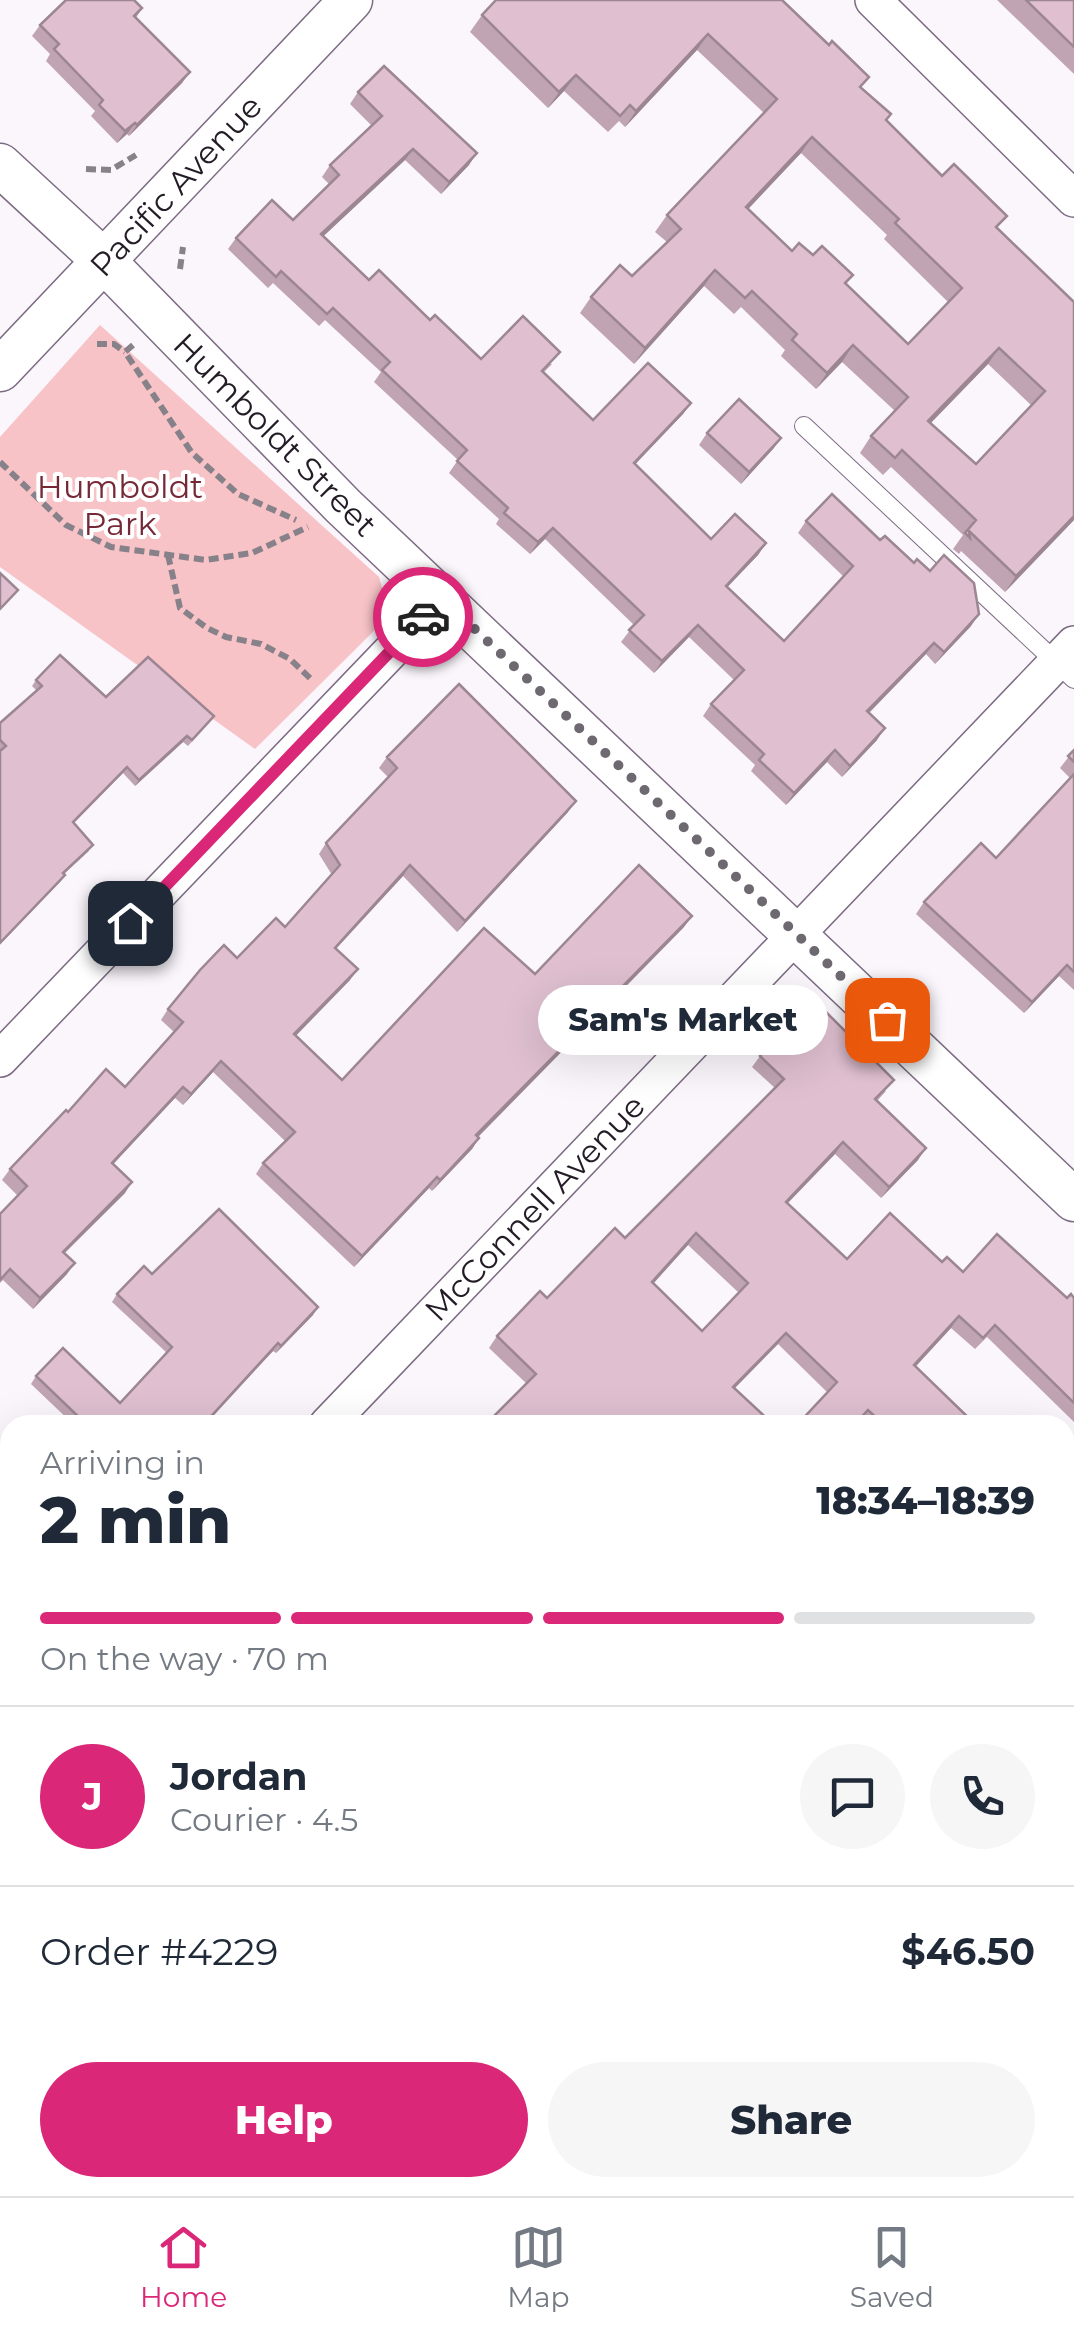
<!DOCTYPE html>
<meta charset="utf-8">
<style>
body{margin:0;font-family:Montserrat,sans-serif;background:#f6f6f7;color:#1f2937;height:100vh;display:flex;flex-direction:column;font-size:38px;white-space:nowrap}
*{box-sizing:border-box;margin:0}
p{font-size:32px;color:#747a83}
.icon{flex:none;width:55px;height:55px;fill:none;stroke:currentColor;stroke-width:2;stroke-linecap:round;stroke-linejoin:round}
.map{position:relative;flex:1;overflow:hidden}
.side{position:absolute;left:0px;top:1415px;width:1075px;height:782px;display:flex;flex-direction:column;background:#fff;border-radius:30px 30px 0 0;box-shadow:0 10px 40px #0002}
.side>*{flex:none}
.pin{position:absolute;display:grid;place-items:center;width:85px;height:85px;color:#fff;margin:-42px;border-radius:20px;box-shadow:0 5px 15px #0006}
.courier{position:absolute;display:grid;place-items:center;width:100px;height:100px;margin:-50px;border:8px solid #db2777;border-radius:50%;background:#fff;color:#222;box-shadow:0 2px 12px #0007}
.bubble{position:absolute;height:70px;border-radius:35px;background:#fff;box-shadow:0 10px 40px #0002;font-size:32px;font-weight:800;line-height:70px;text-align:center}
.head em{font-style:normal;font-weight:800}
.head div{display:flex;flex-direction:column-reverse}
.head{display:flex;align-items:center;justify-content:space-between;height:170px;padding:0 40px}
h1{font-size:65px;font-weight:800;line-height:75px}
.bar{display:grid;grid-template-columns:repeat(4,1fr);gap:15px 10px;align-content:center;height:120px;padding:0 40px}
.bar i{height:12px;border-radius:8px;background:#e0e1e3}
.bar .selected{background:#db2777}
.bar p{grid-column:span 4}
.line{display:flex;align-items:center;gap:25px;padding:0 40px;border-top:2px solid #e0e1e3}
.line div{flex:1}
.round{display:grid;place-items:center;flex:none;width:105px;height:105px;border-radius:52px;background:#f6f6f7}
.cta{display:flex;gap:20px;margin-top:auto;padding:20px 40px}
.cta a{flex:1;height:115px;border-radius:60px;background:#db2777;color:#fff;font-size:40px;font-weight:800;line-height:115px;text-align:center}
.cta a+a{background:#f6f6f7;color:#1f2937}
.tabs{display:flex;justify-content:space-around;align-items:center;height:140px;border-top:2px solid #e0e1e3;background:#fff;font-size:28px;color:#747a83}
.tabs a{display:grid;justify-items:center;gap:5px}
.tabs .selected{color:#db2777}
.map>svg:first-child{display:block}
.green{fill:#f7c3c7}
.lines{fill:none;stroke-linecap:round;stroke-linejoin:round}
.service-casing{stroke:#7d6b83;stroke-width:20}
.minor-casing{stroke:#7d6b83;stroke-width:38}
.tertiary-casing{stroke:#7d6b83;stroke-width:45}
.path{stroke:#878189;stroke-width:6;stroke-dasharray:10 5;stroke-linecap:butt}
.service{stroke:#fff;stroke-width:18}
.minor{stroke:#fff;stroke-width:35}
.tertiary{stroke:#fff;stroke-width:42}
.wall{fill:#c0a4b3;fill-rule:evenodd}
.shaded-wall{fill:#9c8692}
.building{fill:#dfbfd0;stroke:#9c8692;stroke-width:2.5;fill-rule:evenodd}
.done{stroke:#6e6870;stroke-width:10;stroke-dasharray:0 18}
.route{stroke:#db2777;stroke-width:12}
.labels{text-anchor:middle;stroke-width:8;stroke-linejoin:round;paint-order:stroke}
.street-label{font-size:32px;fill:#231b25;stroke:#fff}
.park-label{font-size:32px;fill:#752936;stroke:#fff}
</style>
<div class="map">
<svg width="1074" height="2196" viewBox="0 0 1074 2196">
<rect width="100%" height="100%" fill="#faf6fc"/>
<path class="green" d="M100,325L379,577L390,615L255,749L0,567V437Z"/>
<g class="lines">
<defs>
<path id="service" d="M804,426L1074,679"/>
<g id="minor">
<path d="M873,0L1074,199"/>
<path d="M0,1059L442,598"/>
<path d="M327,1425L1074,644"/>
<path d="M0,1768L10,1757"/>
<path d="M0,2126L10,2136"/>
<path d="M63,2188L71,2196"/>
<path d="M1045,2188L1054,2196"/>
</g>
<g id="tertiary">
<path d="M0,165L105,262L343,506L1074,1200"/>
<path d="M0,370L351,0"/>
</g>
</defs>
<use href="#service" class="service-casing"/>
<use href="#minor" class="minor-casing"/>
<use href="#tertiary" class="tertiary-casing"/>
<g class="path">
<path d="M86,169L111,170L136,155"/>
<path d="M180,269L183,247"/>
<path d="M97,344H114L125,352"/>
<path d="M133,345L125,352L192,453L238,494L296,520"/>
<path d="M0,462L66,525L111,547L206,560L252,553L308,527"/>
<path d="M168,555L180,608L207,628L226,637L261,644L290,659L313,681"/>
</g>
<use href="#service" class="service"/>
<use href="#minor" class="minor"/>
<use href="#tertiary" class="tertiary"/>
</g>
<g class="wall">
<path d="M782,0L862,88L886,120L1074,302V520L1005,592L961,551L959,554L953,549L963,535L891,467L883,475L860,453L871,436L895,411L842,362L816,389L781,356L785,350L741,307L734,314L704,286L634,364L580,313L591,297L632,276L667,242L655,232L667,215L764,113L697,50L625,127L619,121L608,132L564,91L548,108L470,32L482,15ZM801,153L887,235L884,239L948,302L908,344L846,284L853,275L813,255L792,251L748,209ZM988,364L1031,405L976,464L931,423Z"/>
<path d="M997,0H1074V74Z"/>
<path d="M142,8L136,18L182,83L129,136L127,134L117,143L91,116L95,111L46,61L50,54L32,36L40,25Z"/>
<path d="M358,92L469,165L441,194L405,160L323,236L369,280L430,320L481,359L552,364L543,373L593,420L691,403L683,414L635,464L711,539L766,543L758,555L727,587L784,641L843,576L798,533L806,521L971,626L935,664L926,654L869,713L877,740L842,777L827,762L786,805L751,771L755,765L703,716L711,704L734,680L689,637L654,673L621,642L634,625L545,539L530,554L496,524L499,519L449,473L458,460L374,382L381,372L325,320L319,326L273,283L268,288L228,249L236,238L293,220L329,184L322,177L330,165L372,126L350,104Z"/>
<path d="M707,433L781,438L773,449L741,484L699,445Z"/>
<path d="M36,680L210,721L188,746L183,742L135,786L123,773L74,823L89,851L64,874L61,881L0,944V723L36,690L32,686Z"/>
<path d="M1074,750V990L1059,976L1024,1013L916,914L924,902L996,858L1070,778L1060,768Z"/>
<path d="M387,757L568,812L457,932L403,876L336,949L350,980L296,1035L342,1080L535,974L684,927L478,1137L479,1138L472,1149L432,1191L429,1188L354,1267L256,1174L263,1163L285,1141L213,1072L183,1105L175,1098L113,1164L125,1193L65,1253L67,1274L33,1309L3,1280L0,1283V1214L18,1196L2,1180L10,1169L68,1112L125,1087L174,1032L161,1020L168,1009L237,958L285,927L332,875L319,854L326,843L388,777L379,768Z"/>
<path d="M760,1056L886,1091L877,1101L918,1160L881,1198L835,1154L788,1203L847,1259L942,1262L963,1272L1067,1298H1074V1422L987,1337L975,1349L951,1328L915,1367L976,1425H864L860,1421L857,1425H797L827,1392L778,1344L735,1388L527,1384L489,1348L497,1336L625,1238L775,1088L752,1067ZM688,1245L739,1293L702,1331L653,1283Z"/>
<path d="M152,1274L313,1315L276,1353L273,1351L205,1425H74L31,1384L36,1376L120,1403L167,1353L112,1302L117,1294Z"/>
<path d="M0,1445L10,1454V1518L0,1508Z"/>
<path d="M1074,1446V1654L1065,1647V1455Z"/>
<path d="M1074,1803V1869L1070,1873L1065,1868V1804Z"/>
<path d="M10,1895V2018L0,2009V1905Z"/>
<path d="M212,2188H341L350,2196H220Z"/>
<path d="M633,2188H653L645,2196H642Z"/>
<path d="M870,2188H968L977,2196H879Z"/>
</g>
<g class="shaded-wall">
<path d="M708,34L697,50L625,127L636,111Z"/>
<path d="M190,72L182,83L129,136L137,125Z"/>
<path d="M576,75L564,91L548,108L559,92Z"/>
<path d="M135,123L127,134L117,143L125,131Z"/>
<path d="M812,137L801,153L735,223L746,207Z"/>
<path d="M413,149L405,160L313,246L321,234Z"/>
<path d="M477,153L469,165L441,194L449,182Z"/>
<path d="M715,270L704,286L634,364L645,348Z"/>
<path d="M853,345L842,362L816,389L827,373Z"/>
<path d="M999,348L988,364L917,437L928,421Z"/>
<path d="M691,403L683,414L626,474L634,463Z"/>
<path d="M781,438L773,449L741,484L749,472Z"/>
<path d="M1074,516V520L1005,592L1016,576Z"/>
<path d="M553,528L545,539L530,554L538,542Z"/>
<path d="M766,543L758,555L718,597L726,586Z"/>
<path d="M979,614L971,626L935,664L944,652Z"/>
<path d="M698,625L689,637L654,673L662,661Z"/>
<path d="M934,643L926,654L859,723L867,711Z"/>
<path d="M885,728L877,740L842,777L850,766Z"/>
<path d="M187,736L183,742L135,786L139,780Z"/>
<path d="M835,750L827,762L786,805L794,793Z"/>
<path d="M576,801L568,812L457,932L465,921Z"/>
<path d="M410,865L403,876L327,958L335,948Z"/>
<path d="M692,916L684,927L469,1146L476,1135Z"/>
<path d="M1067,965L1059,976L1024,1013L1032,1002Z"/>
<path d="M358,969L350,980L287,1045L294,1034Z"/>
<path d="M221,1061L213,1072L183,1105L191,1094Z"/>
<path d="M183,1087L175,1098L104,1174L112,1163Z"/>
<path d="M479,1138L472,1149L432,1191L440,1180Z"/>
<path d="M843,1142L835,1154L778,1213L786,1202Z"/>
<path d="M926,1148L918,1160L881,1198L889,1187Z"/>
<path d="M437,1177L429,1188L354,1267L362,1256Z"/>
<path d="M132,1182L125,1193L55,1262L63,1252Z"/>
<path d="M696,1233L688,1245L644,1294L652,1282Z"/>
<path d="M75,1263L67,1274L33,1309L40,1298Z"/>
<path d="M318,1307L313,1315L276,1353L281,1346Z"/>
<path d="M959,1316L951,1328L906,1377L914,1365Z"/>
<path d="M786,1333L778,1344L725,1398L733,1387Z"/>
<path d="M278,1343L273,1351L203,1425Z"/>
</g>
<g class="building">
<path d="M66,0H134L142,8L134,16L190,72L137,125L135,123L125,131L99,105L103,100L54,49L59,44L40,25Z"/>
<path d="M496,0H782L829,45L832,41L869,77L860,87L891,114L886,120L942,176L954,164L1007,216L996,227L1074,302V516L1016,576L969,531L970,538L965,533L976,520L902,450L895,458L871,436L908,397L853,345L827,373L792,340L797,334L752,291L745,298L715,270L645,348L591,297L620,265L632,276L681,229L667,215L777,99L708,34L636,111L630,105L620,116L576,75L559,92L482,15ZM812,137L899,219L895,223L962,288L908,344L845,283L853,275L822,246L813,255L799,243L792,251L746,207ZM999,348L1045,391L976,464L928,421Z"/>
<path d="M1026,0H1074V47Z"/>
<path d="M384,66L477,153L449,182L413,149L321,234L369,280L379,270L430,320L435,315L481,359L523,316L560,352L542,371L593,420L648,363L691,403L634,463L711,539L735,514L766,543L726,586L784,641L853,566L806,521L832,494L880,540L885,536L914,563L917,559L930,571L944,555L974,583L979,614L944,652L934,643L867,711L885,728L850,766L835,750L794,793L759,760L764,754L711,704L744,670L698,625L662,661L629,630L644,615L553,528L538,542L504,513L508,508L457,461L467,450L382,370L390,362L333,308L327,314L281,271L276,277L236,238L272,200L293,220L339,175L330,165L382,116L358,92Z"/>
<path d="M739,399L781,438L749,472L707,433Z"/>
<path d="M0,573L18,590L0,609Z"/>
<path d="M60,655L106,697L148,657L214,716L192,740L187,736L139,780L127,767L73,822L93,845L63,873L65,875L0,943V751L6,746L0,740V723L42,686L36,680Z"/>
<path d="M459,684L576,801L465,921L410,865L335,948L358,969L294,1034L342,1080L484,928L535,974L639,865L692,916L476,1135L479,1138L440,1180L437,1177L362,1256L263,1163L295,1132L221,1061L191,1094L183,1087L112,1163L132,1182L63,1252L75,1263L40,1298L10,1269L0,1280V1214L27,1186L10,1169L66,1110L68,1112L106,1069L125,1087L183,1022L168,1009L200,970L224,945L237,958L276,918L285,927L340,865L326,843L397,768L387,757Z"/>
<path d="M1074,750V762L1068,756Z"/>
<path d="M1074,774V972L1067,965L1032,1002L924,902L981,843L996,858Z"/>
<path d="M813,999L894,1080L875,1099L926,1148L889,1187L843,1142L786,1202L847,1259L890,1213L942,1262L947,1257L963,1272L997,1234L1067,1298L1071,1294L1074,1298V1403L995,1325L983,1338L959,1316L914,1365L976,1425H884L868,1410L854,1425H797L837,1382L786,1333L733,1387L774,1425H485L536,1374L497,1336L540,1291L547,1298L615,1228L625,1238L784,1079L760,1056ZM696,1233L748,1283L702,1331L652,1282Z"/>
<path d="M219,1209L318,1307L281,1346L278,1343L204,1424L198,1417L190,1425H87L36,1376L63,1348L120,1403L172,1347L117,1294L144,1266L152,1274Z"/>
<path d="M0,1445L10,1454V1506L0,1496Z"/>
<path d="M1074,1446V1636L1065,1628V1553L1068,1549L1065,1546V1455Z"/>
<path d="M10,1531V1627L0,1638V1541Z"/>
<path d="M1070,1799L1074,1803V1857L1065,1848V1804Z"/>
<path d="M10,1895V1998L8,1996L0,2005V1905Z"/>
<path d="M1065,1903L1074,1912V2023L1065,2032Z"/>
<path d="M232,2188H341L350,2196H241Z"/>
<path d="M414,2188H536L528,2196H406Z"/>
<path d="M891,2188H968L977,2196H900Z"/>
<path d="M992,2188H995L1004,2196H983Z"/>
</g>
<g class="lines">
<path class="done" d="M423,617L442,598L887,1020"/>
<path class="route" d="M130,923L423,617"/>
</g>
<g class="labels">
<g class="street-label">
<text transform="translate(176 186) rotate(-47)" y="11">Pacific Avenue</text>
<text transform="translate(275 435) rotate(45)" y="11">Humboldt Street</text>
<text transform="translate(535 1208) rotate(-46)" y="11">McConnell Avenue</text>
</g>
<g class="park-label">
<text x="120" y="498">Humboldt<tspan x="120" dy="37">Park</tspan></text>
</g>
</g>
</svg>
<div class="pin" style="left:887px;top:1020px;background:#ea580c"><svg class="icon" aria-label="bag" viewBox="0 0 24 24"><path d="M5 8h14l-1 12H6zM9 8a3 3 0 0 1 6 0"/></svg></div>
<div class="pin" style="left:130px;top:923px;background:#1f2937"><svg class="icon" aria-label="home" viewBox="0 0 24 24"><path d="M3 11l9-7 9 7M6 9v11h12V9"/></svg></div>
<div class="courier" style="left:423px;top:617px"><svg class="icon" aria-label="car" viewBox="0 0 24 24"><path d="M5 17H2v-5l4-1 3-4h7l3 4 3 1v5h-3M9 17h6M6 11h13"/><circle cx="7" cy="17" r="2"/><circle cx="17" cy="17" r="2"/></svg></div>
<div class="bubble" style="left:538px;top:985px;width:290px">Sam's Market</div>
<section class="side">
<div class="head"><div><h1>2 min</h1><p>Arriving in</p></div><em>18:34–18:39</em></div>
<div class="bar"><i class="selected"></i><i class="selected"></i><i class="selected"></i><i></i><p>On the way · 70 m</p></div>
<div class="line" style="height:180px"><b class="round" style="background:#db2777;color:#fff">J</b><div><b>Jordan</b><p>Courier · 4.5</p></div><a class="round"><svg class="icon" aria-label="chat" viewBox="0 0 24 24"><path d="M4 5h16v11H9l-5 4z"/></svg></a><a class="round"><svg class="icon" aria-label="phone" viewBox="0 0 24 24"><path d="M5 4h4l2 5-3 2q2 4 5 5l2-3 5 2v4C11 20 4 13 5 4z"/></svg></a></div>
<div class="line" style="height:130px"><div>Order #4229</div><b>$46.50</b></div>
<div class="cta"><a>Help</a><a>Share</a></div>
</section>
</div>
<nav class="tabs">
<a class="selected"><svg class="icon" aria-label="home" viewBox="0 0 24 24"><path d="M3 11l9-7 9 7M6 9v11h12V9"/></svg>Home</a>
<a><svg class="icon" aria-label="map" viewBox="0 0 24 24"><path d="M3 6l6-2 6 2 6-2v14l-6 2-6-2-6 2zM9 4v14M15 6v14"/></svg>Map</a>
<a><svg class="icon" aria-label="saved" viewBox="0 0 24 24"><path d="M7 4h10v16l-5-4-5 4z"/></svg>Saved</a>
</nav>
